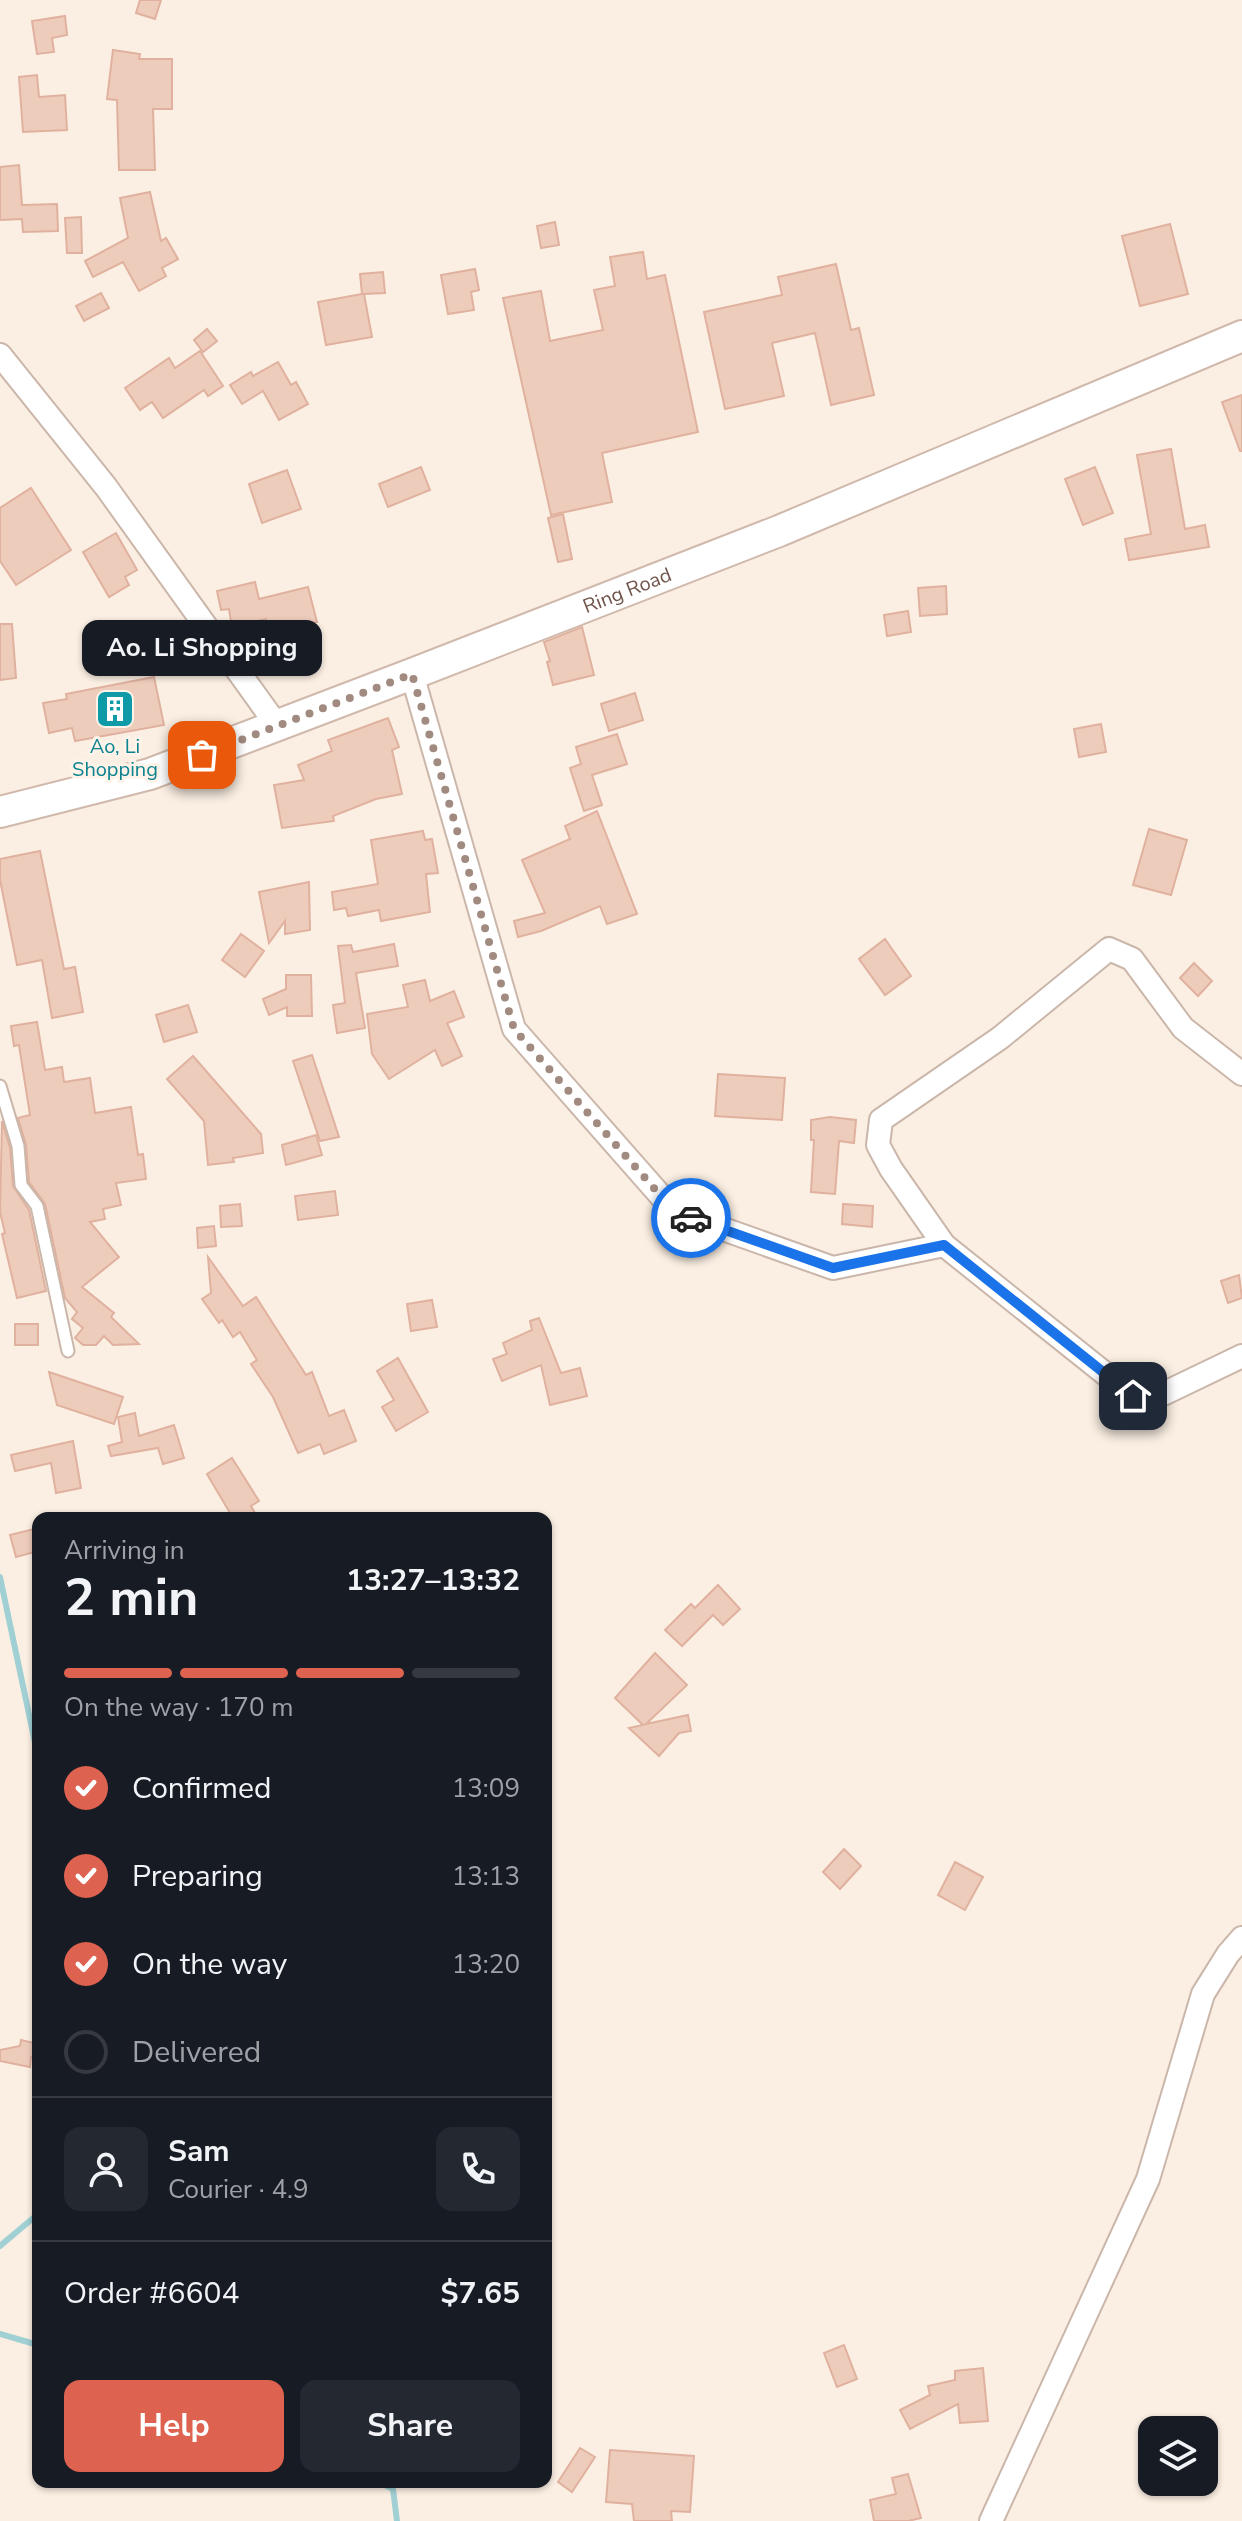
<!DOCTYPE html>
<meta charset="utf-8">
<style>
body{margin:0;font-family:"Nunito Sans",sans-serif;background:#242831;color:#f1f3f6;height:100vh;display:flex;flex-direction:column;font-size:30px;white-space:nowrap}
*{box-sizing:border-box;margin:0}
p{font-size:26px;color:#9ea1a6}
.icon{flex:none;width:44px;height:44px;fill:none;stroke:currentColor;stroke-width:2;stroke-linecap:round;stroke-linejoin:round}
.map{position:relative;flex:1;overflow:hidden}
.side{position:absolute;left:32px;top:1512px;width:520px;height:976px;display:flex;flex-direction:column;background:#171b24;border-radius:16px;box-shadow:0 2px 6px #0004}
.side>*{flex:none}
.controls{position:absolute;left:1138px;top:2416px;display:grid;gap:16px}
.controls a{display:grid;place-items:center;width:80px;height:80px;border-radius:16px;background:#171b24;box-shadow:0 2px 6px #0004;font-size:40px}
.pin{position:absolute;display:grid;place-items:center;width:68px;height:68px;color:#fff;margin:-34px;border-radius:16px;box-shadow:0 4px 12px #0006}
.courier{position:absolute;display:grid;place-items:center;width:80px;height:80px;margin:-40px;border:6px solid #1a73e8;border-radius:50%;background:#fff;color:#222;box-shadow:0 2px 10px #0007}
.bubble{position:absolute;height:56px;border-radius:16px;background:#171b24;box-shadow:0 2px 6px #0004;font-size:26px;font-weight:700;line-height:56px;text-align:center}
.overview em{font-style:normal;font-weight:700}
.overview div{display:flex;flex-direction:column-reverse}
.overview{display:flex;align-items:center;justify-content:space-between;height:136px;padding:0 32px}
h1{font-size:52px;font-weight:700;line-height:60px}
.bar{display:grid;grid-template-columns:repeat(4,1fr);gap:12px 8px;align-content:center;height:96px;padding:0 32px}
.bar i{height:10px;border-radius:6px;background:#363941}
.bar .on{background:#dd624f}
.bar p{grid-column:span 4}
.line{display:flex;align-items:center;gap:20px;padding:0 32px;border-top:2px solid #363941}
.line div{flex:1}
.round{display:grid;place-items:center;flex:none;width:84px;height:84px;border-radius:16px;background:#242831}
ol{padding:0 32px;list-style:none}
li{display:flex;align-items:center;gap:24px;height:88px}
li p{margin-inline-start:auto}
li .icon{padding:8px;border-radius:50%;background:#dd624f;color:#fff;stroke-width:4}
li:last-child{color:#9ea1a6}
li i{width:44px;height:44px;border:4px solid #363941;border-radius:50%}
.button{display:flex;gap:16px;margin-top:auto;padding:16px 32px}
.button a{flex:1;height:92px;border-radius:16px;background:#dd624f;color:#fff;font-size:32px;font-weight:700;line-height:92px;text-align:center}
.button a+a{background:#242831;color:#f1f3f6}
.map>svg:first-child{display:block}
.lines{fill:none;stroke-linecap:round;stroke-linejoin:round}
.stream{stroke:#a0d0d4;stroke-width:6}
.building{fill:#eeccbc;stroke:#e0b19e;stroke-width:2}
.service-casing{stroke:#cbb6aa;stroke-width:15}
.minor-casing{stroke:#cbb6aa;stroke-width:26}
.secondary-casing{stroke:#d0b8ab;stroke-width:34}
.service{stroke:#fff;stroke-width:11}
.minor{stroke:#fff;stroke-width:22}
.secondary{stroke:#fff;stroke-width:30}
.done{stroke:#a18b80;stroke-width:8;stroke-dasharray:0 14.4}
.route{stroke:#1a73e8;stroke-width:10}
.labels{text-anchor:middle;stroke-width:6;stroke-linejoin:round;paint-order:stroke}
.street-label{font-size:20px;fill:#71554b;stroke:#fef3e8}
.culture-label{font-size:20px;fill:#0d838f;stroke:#fef3e8}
</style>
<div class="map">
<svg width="1242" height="2521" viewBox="0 0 1242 2521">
<rect width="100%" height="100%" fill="#fbefe3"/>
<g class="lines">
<g class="stream">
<path d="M0,1577L38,1757"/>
<path d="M0,2246L38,2214"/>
<path d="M0,2334L38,2345"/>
<path d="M379,2482L393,2489L397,2521"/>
</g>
</g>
<g class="building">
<path d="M140,0H161L155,19L136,13Z"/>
<path d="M65,16L67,35L52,38L54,52L37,54L32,21Z"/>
<path d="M113,50L140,54L139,59H172V109H153L155,170H119L117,100L107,99Z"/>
<path d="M37,75L39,97L65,95L67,130L23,132L19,77Z"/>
<path d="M19,165L22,205L57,204L58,231L23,232L22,219L0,220V167Z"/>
<path d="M150,192L161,241L166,238L178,259L162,268L166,276L139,291L123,262L93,277L85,261L128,238L120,198Z"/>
<path d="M81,217L82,253H67L65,218Z"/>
<path d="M555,222L559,245L541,248L537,226Z"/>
<path d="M1170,224L1188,294L1140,306L1122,236Z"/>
<path d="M643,252L647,279L665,275L698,432L602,453L612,502L551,515L503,298L541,291L550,341L603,330L594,290L615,286L610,257Z"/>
<path d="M836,264L851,330L859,328L874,395L831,405L815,333L772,343L784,396L725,409L704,312L782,295L778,277Z"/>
<path d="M475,269L479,290L471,292L474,310L448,314L441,275Z"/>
<path d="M383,272L385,293L364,294L372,337L326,345L318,302L362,294L360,274Z"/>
<path d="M101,293L109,308L84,321L76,306Z"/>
<path d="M207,329L217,341L203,352L194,340Z"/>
<path d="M200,351L223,386L208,396L204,390L163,418L152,402L140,410L125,388L169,358L175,368Z"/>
<path d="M278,362L291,385L296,382L308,404L279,420L263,391L242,404L230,385L251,372L253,376Z"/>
<path d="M1242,395V451H1240L1222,402Z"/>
<path d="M1171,449L1185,529L1205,525L1209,547L1129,560L1125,539L1151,534L1137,455Z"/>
<path d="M421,467L430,490L388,507L379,484Z"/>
<path d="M1095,467L1113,513L1083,525L1065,479Z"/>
<path d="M287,470L301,509L262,523L249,484Z"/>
<path d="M31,488L71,550L16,585L0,561V508Z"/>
<path d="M563,514L572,559L558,562L548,518Z"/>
<path d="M116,533L137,570L125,577L129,585L109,597L83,552Z"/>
<path d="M255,582L259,599L308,587L317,622L270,634L266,619L232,627L229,609L221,610L217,591Z"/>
<path d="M946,586L947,614L920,616L918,588Z"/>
<path d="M908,611L911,632L887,636L884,615Z"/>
<path d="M0,624H12L16,678L0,680Z"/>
<path d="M582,627L594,675L553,685L547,662L550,661L544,642Z"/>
<path d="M154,677L164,725L75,741L72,728L49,733L43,703L67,699L66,694Z"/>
<path d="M635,693L643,720L609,731L601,704Z"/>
<path d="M388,718L399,747L392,750L402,794L376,799L333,816L334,821L282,828L274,785L304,780L298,765L332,751L328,740Z"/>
<path d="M1101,724L1106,752L1079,757L1074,729Z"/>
<path d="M617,734L627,764L592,775L602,805L584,811L570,768L581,764L576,747Z"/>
<path d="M597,811L637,914L607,924L600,906L541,931L518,937L514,921L545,913L522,860L570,839L565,826Z"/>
<path d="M1149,829L1187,840L1171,895L1133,885Z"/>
<path d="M423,831L425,840L432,839L438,873L426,874L430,912L381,921L379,910L348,916L346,908L334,910L332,892L378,884L371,840Z"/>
<path d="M40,851L64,969L75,967L83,1012L52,1018L42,960L17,965L0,880V859Z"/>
<path d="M309,882L310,930L285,934V921L269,943L259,892Z"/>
<path d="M241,934L264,951L245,977L222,960Z"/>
<path d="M885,939L911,976L885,995L859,959Z"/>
<path d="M394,944L398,966L356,973L365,1028L337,1033L333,1005L345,1003L338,946L351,945L353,952Z"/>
<path d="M1194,963L1212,981L1198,996L1180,978Z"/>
<path d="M286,975H311L312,1016H287V1007L269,1015L263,999L286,989Z"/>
<path d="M425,980L430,1001L454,991L464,1017L447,1023L462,1056L442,1066L435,1050L389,1079L372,1054L367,1014L408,1007L403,985Z"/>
<path d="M188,1005L197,1032L164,1042L156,1015Z"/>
<path d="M37,1022L45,1070L62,1067L64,1082L90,1078L95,1113L131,1107L138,1155L143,1154L146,1179L116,1183L121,1205L103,1209L105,1219L90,1222L119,1257L82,1287L114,1313L111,1317L139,1344L113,1345L104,1336L96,1345H83L75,1338L83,1328L72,1319L77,1312L65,1298L45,1204L29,1182L26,1145L18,1118L30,1115L19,1045L14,1046L11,1026Z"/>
<path d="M312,1055L339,1137L320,1141L293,1061Z"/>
<path d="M193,1056L261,1134L263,1153L233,1158L234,1162L208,1165L204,1121L167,1079Z"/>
<path d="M718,1074L785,1078L782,1120L715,1116Z"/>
<path d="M830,1117L856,1120L854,1143L839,1141L835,1194L811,1192L814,1140H811V1120Z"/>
<path d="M2,1121L10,1148L13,1186L29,1210L46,1291L17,1298L2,1234L5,1233L0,1212Z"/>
<path d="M316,1135L322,1155L286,1165L282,1145Z"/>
<path d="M335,1191L338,1215L298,1220L295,1196Z"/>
<path d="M240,1204L242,1226L221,1227L220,1206Z"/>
<path d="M843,1204L873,1206L872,1227L842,1224Z"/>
<path d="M214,1226L216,1246L198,1248L197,1228Z"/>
<path d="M208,1257L243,1306L256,1297L306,1375L312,1372L329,1416L344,1410L356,1441L324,1454L320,1444L298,1453L273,1397L251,1364L257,1360L240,1332L233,1337L222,1320L219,1323L202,1299L211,1293Z"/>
<path d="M1239,1275L1242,1298L1228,1303L1221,1281Z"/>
<path d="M432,1300L437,1327L411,1331L407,1304Z"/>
<path d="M539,1318L561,1373L580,1368L587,1396L550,1405L541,1365L502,1381L493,1359L507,1354L503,1343L532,1330L530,1321Z"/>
<rect x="15" y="1324" width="23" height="21"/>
<path d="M398,1358L428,1412L396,1431L382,1407L394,1400L377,1371Z"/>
<path d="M49,1372L123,1397L114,1424L57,1405Z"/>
<path d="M135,1413L139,1436L174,1425L184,1458L163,1464L158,1448L111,1456L108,1446L122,1442L118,1417Z"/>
<path d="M73,1441L81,1488L56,1493L51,1463L15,1471L11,1455Z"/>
<path d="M232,1458L259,1501L251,1506L258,1518H233L207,1474Z"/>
<path d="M38,1528V1551L16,1557L10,1535Z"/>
<path d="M718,1585L740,1609L723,1625L713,1615L682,1646L665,1630L691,1604L695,1608Z"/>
<path d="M655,1653L687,1685L646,1724L688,1715L691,1731L679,1733L659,1756L629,1728L643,1725L615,1698Z"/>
<path d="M844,1849L861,1866L840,1889L823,1872Z"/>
<path d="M955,1862L983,1877L965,1910L938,1895Z"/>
<path d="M21,2040L38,2044V2059L31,2057L30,2067L0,2061V2050L20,2046Z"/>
<path d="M844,2345L857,2379L837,2387L824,2353Z"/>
<path d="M983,2368L988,2421L960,2423L958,2404L910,2429L900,2410L930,2395L928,2386L955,2380V2371Z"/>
<path d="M580,2448L595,2457L572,2492L558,2482Z"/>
<path d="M610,2450L694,2456L690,2512L671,2511L672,2521H634L632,2504L606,2502Z"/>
<path d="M908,2474L921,2518L908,2521H874L870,2500L896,2494L892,2478Z"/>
</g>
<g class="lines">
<defs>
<path id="service" d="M0,1086L18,1146L21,1185L37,1206L68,1351"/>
<g id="minor">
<path d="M0,355L106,487L276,724"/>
<path d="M412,674L514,1029L675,1212L833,1268L944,1245L891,1169L878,1145L881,1120L1000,1038L1109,949L1132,959L1183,1028L1242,1074"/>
<path d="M944,1245L1133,1396L1163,1394L1242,1356"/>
<path d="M991,2521L1148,2179L1203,1994L1228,1954L1242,1938"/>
</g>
<g id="secondary">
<path id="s1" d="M0,812L150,774L412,674L779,531L1242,336"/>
</g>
</defs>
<use href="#service" class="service-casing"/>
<use href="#minor" class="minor-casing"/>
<use href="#secondary" class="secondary-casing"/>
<use href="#service" class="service"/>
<use href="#minor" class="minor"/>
<use href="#secondary" class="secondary"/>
</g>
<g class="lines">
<path class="done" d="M202,755L412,674L514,1029L675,1212L691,1218"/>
<path class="route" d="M691,1218L833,1268L944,1245L1133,1396"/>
</g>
<defs>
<symbol id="building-square" viewBox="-11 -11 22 22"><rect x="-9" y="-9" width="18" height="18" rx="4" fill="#0f9aa8" stroke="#fef3e8"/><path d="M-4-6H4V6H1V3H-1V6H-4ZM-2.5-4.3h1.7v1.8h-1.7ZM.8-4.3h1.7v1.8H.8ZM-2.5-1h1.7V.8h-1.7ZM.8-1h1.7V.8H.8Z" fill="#fff"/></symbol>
</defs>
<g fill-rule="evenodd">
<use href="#building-square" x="93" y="687" width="44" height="44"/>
</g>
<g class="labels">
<g class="street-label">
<text dy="7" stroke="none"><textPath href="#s1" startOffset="666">Ring Road</textPath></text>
</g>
<g class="culture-label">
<text x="115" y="753">Ao, Li<tspan x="115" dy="23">Shopping</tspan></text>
</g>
</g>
</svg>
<div class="controls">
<a><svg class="icon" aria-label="layers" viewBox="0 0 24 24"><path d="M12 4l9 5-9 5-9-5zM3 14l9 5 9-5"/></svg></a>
</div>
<div class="pin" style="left:202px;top:755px;background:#ea580c"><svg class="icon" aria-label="bag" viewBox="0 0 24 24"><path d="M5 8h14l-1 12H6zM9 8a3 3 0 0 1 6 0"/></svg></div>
<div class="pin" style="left:1133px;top:1396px;background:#1f2937"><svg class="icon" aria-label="home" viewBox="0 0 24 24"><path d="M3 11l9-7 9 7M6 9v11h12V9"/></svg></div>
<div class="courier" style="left:691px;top:1218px"><svg class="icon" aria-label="car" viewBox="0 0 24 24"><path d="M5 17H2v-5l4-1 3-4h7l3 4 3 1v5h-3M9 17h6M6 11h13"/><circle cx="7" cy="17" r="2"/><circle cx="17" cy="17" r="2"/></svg></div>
<div class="bubble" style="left:82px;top:620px;width:240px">Ao. Li Shopping</div>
<section class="side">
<div class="overview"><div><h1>2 min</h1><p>Arriving in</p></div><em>13:27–13:32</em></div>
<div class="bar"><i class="on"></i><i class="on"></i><i class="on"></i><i></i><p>On the way · 170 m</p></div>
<ol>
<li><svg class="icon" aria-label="check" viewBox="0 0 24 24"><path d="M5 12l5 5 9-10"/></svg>Confirmed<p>13:09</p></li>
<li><svg class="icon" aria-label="check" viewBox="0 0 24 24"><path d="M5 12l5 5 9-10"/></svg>Preparing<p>13:13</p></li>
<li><svg class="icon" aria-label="check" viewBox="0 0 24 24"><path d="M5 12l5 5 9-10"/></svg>On the way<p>13:20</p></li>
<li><i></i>Delivered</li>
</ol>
<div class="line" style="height:144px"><a class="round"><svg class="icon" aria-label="person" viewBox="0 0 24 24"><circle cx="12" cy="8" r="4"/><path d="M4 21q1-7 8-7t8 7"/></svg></a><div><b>Sam</b><p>Courier · 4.9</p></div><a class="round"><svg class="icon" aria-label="phone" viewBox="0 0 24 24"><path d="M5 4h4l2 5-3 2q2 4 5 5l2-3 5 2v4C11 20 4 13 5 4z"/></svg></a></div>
<div class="line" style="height:104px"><div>Order #6604</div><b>$7.65</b></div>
<div class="button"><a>Help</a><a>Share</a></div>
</section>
</div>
